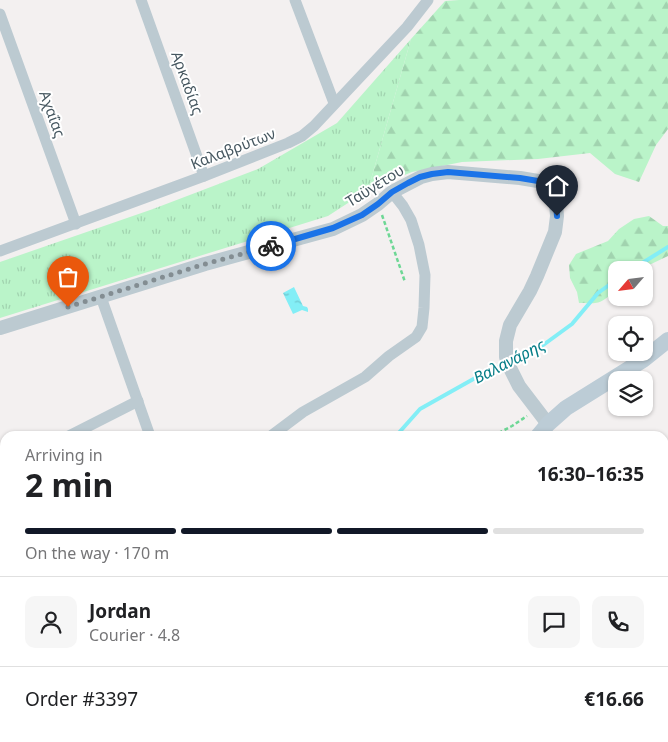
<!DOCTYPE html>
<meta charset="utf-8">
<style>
body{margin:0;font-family:"Noto Sans",sans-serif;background:#f6f6f6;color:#202124;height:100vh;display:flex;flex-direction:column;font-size:19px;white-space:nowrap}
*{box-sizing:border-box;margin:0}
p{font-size:16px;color:#757577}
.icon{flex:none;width:28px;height:28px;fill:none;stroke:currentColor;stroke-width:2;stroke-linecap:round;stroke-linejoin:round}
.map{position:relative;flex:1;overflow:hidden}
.side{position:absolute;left:0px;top:431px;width:669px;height:311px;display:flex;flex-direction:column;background:#fff;border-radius:15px 15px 0 0;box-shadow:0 1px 4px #0004}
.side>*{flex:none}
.needle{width:32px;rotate:242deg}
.controls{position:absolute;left:608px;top:261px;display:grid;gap:10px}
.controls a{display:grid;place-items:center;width:45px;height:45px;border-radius:10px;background:#fff;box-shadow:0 1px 4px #0004;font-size:25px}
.pin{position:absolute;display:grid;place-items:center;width:42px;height:42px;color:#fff;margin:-51px -21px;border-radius:50% 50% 50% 0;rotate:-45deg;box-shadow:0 0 5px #0007}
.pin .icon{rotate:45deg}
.courier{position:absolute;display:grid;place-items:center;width:50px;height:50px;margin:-25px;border:4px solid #1a73e8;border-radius:50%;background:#fff;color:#222;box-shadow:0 1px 6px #0007}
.overview em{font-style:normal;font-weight:700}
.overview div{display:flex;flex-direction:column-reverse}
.overview{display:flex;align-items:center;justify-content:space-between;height:85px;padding:0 25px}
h1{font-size:32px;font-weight:700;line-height:38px}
.bar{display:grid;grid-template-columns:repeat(4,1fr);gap:8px 5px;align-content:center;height:60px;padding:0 25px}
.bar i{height:6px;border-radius:4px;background:#e0e0e0}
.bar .on{background:#111827}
.bar p{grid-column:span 4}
.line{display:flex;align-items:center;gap:12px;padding:0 25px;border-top:1px solid #e0e0e0}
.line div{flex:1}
.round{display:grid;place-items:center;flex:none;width:52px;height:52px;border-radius:10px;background:#f6f6f6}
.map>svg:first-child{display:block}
.forest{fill:url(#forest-firs)}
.park{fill:url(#park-tufts)}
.water{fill:url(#water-ripples)}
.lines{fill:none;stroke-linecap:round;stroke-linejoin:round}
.stream{stroke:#83eef6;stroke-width:4}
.path{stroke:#6ed795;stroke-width:2.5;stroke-dasharray:4 2.5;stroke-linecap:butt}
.minor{stroke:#bccad1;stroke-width:11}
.tertiary{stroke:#bccad1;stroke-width:14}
.secondary{stroke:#bcccd6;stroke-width:16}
.done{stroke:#838d92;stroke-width:5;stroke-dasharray:0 9}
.route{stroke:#1a73e8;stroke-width:6}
.labels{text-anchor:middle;stroke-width:4;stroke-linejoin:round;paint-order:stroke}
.street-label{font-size:15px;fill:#465760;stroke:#fff}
.water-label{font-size:16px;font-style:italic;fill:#057d87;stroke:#fff}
</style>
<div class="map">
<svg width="668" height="742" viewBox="0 0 668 742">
<defs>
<pattern id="forest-firs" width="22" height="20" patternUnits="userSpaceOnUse" patternTransform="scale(1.25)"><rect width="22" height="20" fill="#baf4c9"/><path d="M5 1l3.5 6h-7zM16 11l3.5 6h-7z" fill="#a1d3af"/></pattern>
<pattern id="park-tufts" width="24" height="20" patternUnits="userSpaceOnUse" patternTransform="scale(1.25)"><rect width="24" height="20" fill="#baf4c9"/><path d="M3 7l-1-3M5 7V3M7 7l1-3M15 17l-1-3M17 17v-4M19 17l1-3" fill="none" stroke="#a1d3af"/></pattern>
<pattern id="water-ripples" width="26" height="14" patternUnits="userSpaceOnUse" patternTransform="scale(1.25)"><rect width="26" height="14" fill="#83eef6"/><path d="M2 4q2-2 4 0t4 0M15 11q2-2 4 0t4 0" fill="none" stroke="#6dc4cb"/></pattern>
</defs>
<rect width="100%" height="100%" fill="#f3f0f0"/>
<g class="forest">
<path d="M459,0H668V129L656,145L639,182L615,174L590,153L538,159L462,162L412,172L368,190L411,39L445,1Z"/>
<path d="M649,216L663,226H668V256L647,266L640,270H616V290C600,304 600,304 579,303L577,292L570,278L569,265L576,254L608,241L619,229L634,219Z"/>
</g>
<path class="park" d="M411,39L368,190L328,216L0,318V262L153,209L258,169L337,123Z"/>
<path class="water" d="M294,287L303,306L307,307L308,309V312L302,310L293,314L283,293Z"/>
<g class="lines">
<g class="stream">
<path d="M631,270L668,247"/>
<path d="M511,361L535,351L572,324L598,293L616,280"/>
<path d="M396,436L420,409L477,377L505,364"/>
<path d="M128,738L130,742"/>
<path d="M419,738L421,742"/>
</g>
<g class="path">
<path d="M382,215L405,282"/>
<path d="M493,436L512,426L527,416"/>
</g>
<g class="minor">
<path d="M141,0L204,176"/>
<path d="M295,0L334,103"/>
<path d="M0,14L76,224"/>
<path d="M0,251L204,176L288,143L302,136L314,126L407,27L428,0"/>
<path d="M101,297L150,436"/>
<path d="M69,436L138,401"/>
<path d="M271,436L303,412L365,377L389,356L416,337L422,327L424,308L425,275L419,245L411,220L403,206L392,192"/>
<path d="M0,474L5,470"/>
<path d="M664,665L668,667"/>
<path d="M664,722L668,729"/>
<path d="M0,735L8,742"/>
<path d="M337,738L338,742"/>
</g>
<path class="tertiary" d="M0,328L205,264L333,229L362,215L378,204L392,192L421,177L432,174L448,172L520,178L538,181L551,190L556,203L557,216L555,232L537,276L530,291L510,325L506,341V357L509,366L519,386L548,424"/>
<g class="secondary">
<path d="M538,436L548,424L566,408L643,360L668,340"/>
<path d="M499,738L501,742"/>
</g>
</g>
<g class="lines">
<path class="done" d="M68,307L205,264L271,246"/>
<path class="route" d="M271,246L333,228L362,215L378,204L392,192L408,183L420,177L432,174L448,172L520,178L538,181L551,190L556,203L557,216"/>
</g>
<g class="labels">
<g class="street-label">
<text transform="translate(187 83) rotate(70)" y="5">Αρκαδίας</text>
<text transform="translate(52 114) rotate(70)" y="5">Αχαΐας</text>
<text transform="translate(233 149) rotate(-21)" y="5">Καλαβρύτων</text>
<text transform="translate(375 186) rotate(-32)" y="5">Ταϋγέτου</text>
</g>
<g class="water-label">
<text transform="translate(509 361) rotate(-27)" y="6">Βαλανάρης</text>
</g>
</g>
</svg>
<div class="controls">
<a><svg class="needle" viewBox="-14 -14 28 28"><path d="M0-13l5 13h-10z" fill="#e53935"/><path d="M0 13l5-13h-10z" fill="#757577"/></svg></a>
<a><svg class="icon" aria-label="locate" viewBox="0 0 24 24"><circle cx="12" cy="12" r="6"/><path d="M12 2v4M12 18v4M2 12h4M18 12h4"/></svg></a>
<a><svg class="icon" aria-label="layers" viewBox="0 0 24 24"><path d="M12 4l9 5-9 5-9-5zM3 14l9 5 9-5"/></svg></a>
</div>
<div class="pin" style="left:68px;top:307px;background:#ea580c"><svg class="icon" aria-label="bag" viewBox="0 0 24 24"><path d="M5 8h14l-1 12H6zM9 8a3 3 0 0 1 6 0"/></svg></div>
<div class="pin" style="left:557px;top:216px;background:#1f2937"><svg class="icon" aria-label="home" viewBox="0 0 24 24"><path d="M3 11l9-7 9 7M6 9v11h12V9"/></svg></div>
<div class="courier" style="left:271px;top:246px"><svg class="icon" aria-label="bike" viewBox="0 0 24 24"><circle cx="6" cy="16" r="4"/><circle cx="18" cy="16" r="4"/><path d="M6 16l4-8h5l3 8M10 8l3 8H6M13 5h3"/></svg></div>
<section class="side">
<div class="overview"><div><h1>2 min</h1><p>Arriving in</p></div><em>16:30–16:35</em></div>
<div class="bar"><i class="on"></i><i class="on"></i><i class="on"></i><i></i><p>On the way · 170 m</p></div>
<div class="line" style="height:90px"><a class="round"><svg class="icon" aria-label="person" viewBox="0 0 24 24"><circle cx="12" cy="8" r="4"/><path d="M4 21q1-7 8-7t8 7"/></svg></a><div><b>Jordan</b><p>Courier · 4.8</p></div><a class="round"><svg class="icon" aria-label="chat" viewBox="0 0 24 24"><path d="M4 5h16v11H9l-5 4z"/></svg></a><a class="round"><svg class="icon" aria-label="phone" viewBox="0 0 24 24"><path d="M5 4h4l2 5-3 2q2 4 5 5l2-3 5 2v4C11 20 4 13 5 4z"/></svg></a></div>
<div class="line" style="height:65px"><div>Order #3397</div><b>€16.66</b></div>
</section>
</div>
